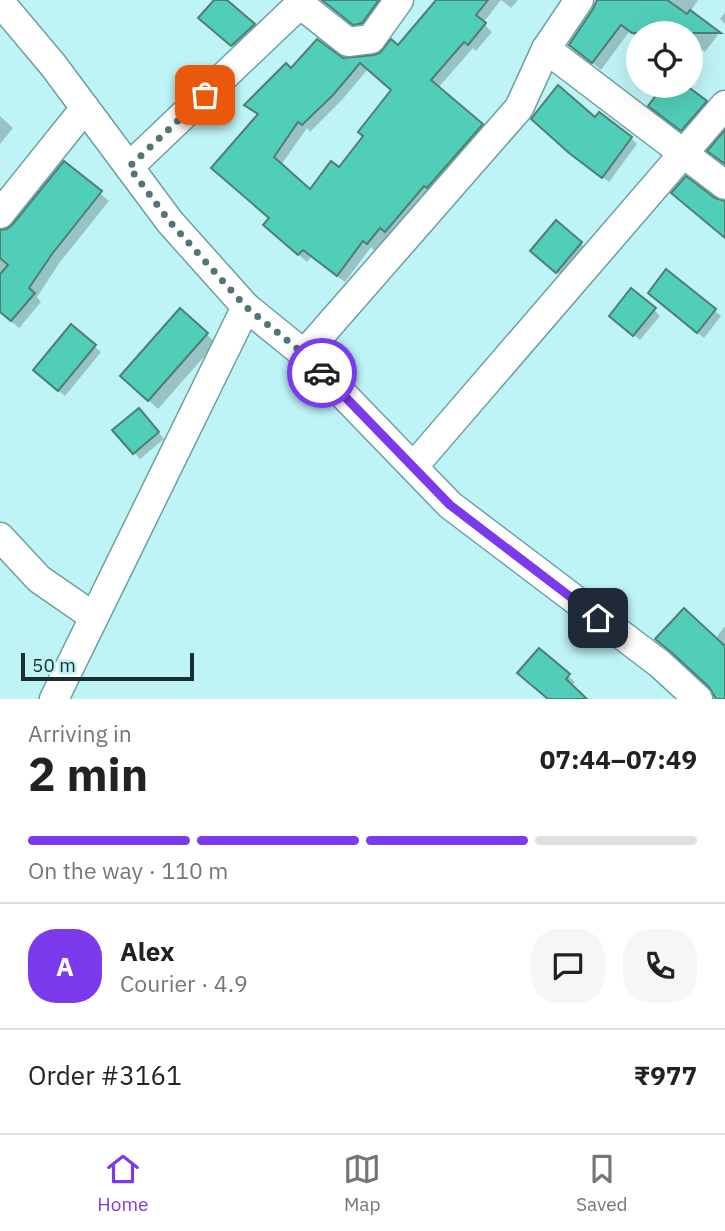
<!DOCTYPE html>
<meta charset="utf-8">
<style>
body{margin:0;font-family:"IBM Plex Sans",sans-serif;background:#f6f6f6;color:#222;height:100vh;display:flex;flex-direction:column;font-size:26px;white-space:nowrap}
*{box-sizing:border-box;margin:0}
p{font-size:23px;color:#767676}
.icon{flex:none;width:38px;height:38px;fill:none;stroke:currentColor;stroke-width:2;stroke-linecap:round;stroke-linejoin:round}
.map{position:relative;height:699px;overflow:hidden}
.sheet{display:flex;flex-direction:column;background:#fff;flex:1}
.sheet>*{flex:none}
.buttons{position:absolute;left:626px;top:21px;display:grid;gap:14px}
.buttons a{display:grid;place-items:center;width:77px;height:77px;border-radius:50%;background:#fff;box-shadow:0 7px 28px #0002;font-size:35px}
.scale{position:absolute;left:21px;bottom:18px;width:173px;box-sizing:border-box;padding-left:7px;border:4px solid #1b2f30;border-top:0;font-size:19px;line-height:24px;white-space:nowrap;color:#1b2f30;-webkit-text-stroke:5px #bff4f6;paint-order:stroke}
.pin{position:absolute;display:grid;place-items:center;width:60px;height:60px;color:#fff;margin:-30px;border-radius:14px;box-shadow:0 4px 10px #0006}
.courier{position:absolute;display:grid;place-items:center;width:70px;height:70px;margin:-35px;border:5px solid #7c3aed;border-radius:50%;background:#fff;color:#222;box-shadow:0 2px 9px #0007}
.overview em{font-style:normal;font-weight:800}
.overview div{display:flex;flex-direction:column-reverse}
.overview{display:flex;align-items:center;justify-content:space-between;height:119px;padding:0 28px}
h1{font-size:46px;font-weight:800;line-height:52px}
.bar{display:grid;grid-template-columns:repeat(4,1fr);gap:10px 7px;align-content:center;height:84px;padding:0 28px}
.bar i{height:9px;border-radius:5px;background:#e0e0e0}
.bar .current{background:#7c3aed}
.bar p{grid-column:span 4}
.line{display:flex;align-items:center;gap:18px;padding:0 28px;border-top:2px solid #e0e0e0}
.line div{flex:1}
.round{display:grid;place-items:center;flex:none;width:74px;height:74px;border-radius:28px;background:#f6f6f6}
.tab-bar{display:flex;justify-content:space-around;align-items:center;height:98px;border-top:2px solid #e0e0e0;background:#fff;font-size:19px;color:#767676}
.tab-bar a{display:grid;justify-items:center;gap:4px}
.tab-bar .current{color:#7c3aed}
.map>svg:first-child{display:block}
.shadow{fill:#0003;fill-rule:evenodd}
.building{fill:#51ceb8;stroke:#4f7e74;stroke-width:2;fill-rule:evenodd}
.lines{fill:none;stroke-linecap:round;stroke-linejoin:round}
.street-casing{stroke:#6d9fa1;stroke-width:31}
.street{stroke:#fff;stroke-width:28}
.done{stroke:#547475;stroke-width:7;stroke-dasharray:0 12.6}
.route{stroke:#7c3aed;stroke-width:9}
</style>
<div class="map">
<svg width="725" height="699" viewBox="0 0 725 699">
<rect width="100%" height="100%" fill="#bff4f6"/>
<g class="shadow">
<path d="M216,0H224L260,31L238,51L207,24Z"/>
<path d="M322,0H391L362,31Z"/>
<path d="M439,0H518L511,8L501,0L483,23L492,32L476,51L473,48L438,88L489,132L394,238L389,234L375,251L371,247L345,282L311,257L307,262L273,232L259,116L247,105L292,71L344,60L380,55L399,48ZM368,69L393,91L365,136L339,169L311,191L281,165L307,128L310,132L341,101Z"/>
<path d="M599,0H698L690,12L718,35L705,52L703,50L691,67V33H639V38L629,32L601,70L571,45Z"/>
<path d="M725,12V24L720,19Z"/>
<path d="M665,86H684L712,108L688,135L651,106Z"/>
<path d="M0,116L13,128L0,144Z"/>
<path d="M596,119L631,138L637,144L609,182L577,158Z"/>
<path d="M65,164L109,201L60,262L37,297L41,302L19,328L0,312V232L6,231L14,226Z"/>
<path d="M556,222L587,249L563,277L538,257Z"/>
<path d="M667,272L721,316L704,338L656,298Z"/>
<path d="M654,310L660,316L640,340L617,321Z"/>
<path d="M180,311L216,343L158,409L132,385Z"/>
<path d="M71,327L101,352L65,396L41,376Z"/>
<path d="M145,417L164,439L140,459L115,431Z"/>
<path d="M725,626V699H718L715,639Z"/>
<path d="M539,650L575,682L561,699H550Z"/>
</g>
<g class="building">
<path d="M214,0H227L255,24L231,46L198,18Z"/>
<path d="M322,0H379L362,23L353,25Z"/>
<path d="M436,0H488L476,15L486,23L468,45L464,42L431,80L483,124L427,188L424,186L385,232L380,228L367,244L363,241L337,276L303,250L298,255L263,225L269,218L211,168L258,114L244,105L286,63L291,68L317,39L343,58L374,55L380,53L391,39L398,45ZM360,63L391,90L358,132L363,136L339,167L331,161L310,189L274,157L298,122L302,125L334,94Z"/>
<path d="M597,0H667L687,14L690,10L721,33H632L621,25L592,63L569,45L593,9Z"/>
<path d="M558,85L595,117L599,112L632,137L602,178L569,153L531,119Z"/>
<path d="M663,86H687L707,101L681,131L648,106Z"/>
<path d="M725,130V164L707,151Z"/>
<path d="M64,161L102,191L52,254L29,288L35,293L11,321L0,312V274L8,265L0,258V230L7,229L13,224Z"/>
<path d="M686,176L715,198L725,201V238L671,193Z"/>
<path d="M556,220L582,242L556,273L530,251Z"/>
<path d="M666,269L716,309L697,333L648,293Z"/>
<path d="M631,288L656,308L633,336L609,316Z"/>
<path d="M180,308L208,333L148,401L120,376Z"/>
<path d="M71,324L96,345L58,391L33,370Z"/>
<path d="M139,408L159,432L133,454L112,430Z"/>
<path d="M684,608L725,646V699H716L709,687L671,652L655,639Z"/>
<path d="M539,648L570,674L566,679L587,699H548L517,673Z"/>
</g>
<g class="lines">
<defs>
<g id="street">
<path d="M0,2L53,65L170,222L246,307L304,354L450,505L660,664L698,699"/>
<path d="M546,49L725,185"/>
<path d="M129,167L300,4L348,42L371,39L399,0"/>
<path d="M0,214L85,108"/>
<path d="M304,354L519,108L546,49L579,0"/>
<path d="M414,466L725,105"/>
<path d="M0,537L39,579L94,617"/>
<path d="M54,699L246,307"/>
</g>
</defs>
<use href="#street" class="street-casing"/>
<use href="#street" class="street"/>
</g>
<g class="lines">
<path class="done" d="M205,95L129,167L170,222L246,307L304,354L322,373"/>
<path class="route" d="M322,373L450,505L598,618"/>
</g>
</svg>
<div class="buttons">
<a><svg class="icon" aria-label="locate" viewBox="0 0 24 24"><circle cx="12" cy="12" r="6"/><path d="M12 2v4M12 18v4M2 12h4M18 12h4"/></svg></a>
</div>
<div class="scale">50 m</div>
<div class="pin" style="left:205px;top:95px;background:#ea580c"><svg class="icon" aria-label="bag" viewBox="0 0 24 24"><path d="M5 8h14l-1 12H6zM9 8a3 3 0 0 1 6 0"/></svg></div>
<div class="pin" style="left:598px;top:618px;background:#1f2937"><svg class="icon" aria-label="home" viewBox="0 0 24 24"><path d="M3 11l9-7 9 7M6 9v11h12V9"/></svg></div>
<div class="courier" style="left:322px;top:373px"><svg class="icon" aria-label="car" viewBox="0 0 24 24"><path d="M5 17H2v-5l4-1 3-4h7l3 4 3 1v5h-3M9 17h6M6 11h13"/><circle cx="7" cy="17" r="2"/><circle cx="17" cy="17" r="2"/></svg></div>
</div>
<section class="sheet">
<div class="overview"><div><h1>2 min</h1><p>Arriving in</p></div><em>07:44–07:49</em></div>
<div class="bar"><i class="current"></i><i class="current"></i><i class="current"></i><i></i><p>On the way · 110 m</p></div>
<div class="line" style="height:126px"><b class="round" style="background:#7c3aed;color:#fff">A</b><div><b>Alex</b><p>Courier · 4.9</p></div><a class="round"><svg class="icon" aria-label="chat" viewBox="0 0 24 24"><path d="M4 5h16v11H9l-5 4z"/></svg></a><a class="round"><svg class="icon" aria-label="phone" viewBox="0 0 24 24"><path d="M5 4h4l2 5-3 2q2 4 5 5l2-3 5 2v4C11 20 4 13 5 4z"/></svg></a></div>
<div class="line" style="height:91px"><div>Order #3161</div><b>₹977</b></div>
</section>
<nav class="tab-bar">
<a class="current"><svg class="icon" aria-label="home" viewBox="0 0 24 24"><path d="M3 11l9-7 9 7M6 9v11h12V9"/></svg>Home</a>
<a><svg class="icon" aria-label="map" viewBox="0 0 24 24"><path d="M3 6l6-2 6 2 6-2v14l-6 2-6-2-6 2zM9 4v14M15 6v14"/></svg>Map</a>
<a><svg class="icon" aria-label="saved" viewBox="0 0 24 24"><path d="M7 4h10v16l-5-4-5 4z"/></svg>Saved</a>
</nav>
